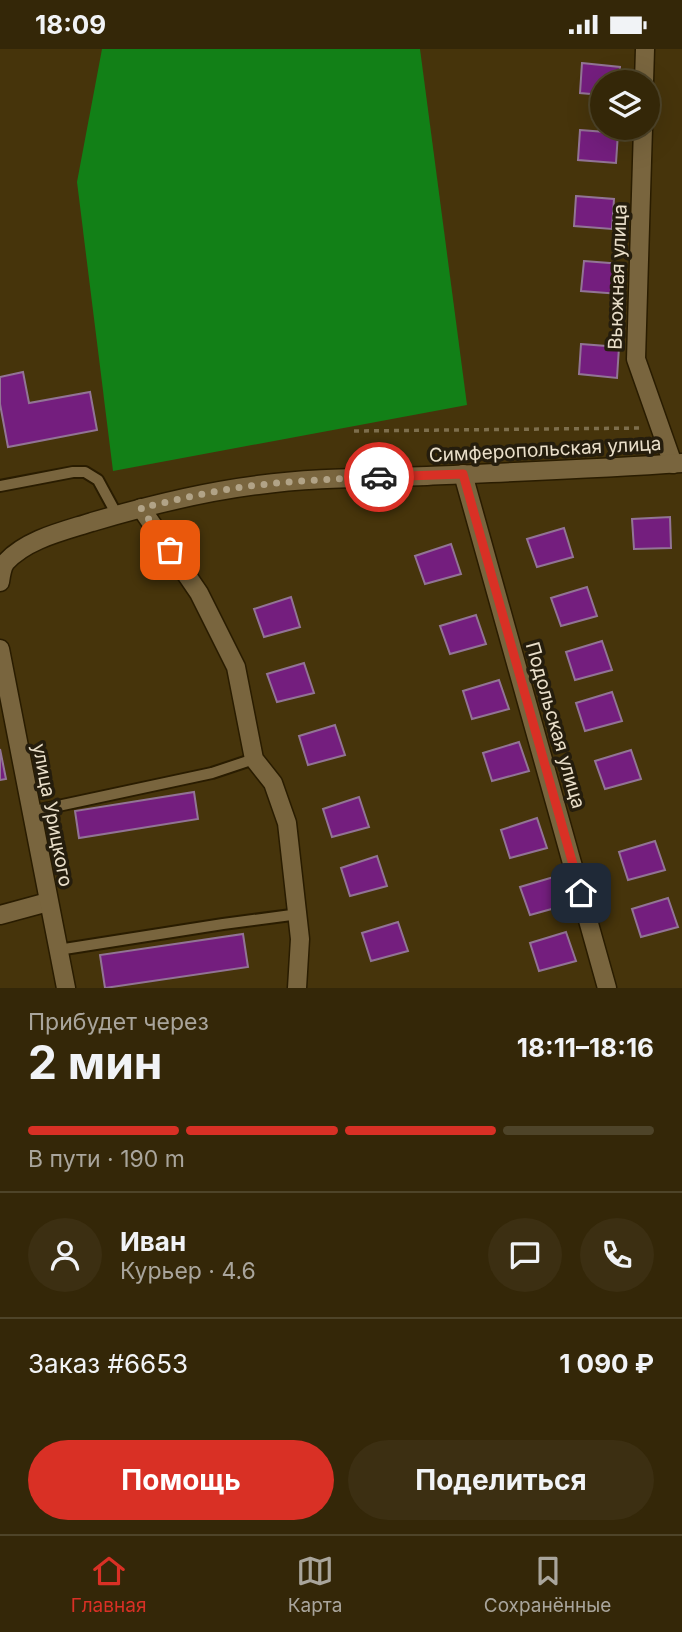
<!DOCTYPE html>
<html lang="ru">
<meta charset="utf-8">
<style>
body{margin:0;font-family:Inter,sans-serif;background:#3c2f12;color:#f1f3f6;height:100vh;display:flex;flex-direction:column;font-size:26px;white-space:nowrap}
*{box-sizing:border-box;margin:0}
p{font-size:23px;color:#a9a59c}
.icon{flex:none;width:38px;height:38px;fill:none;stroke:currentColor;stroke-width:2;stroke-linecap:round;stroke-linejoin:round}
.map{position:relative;height:939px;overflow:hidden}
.side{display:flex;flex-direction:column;background:#342708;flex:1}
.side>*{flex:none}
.fabs{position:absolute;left:590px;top:21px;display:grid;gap:14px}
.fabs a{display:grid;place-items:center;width:70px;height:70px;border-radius:50%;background:#342708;box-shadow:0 7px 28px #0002,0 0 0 2px #4e4429;font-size:35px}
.pin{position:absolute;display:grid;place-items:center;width:60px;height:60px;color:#fff;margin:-30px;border-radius:14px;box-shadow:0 4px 10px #0006}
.courier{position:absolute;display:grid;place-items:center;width:70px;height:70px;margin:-35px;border:5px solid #d93025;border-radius:50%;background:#fff;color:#222;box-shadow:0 2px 9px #0007}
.overview em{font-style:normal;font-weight:700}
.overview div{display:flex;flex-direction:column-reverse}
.overview{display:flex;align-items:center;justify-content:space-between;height:119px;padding:0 28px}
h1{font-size:46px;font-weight:700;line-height:52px}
.bar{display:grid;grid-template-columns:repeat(4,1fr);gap:10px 7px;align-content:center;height:84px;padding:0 28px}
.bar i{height:9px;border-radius:5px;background:#4e4429}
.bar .current{background:#d93025}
.bar p{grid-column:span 4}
.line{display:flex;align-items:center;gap:18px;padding:0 28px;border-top:2px solid #4e4429}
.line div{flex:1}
.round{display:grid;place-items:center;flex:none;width:74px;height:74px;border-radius:37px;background:#3c2f12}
.primary-button{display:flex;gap:14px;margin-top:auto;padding:14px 28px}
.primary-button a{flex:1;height:80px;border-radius:42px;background:#d93025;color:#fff;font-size:28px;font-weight:700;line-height:80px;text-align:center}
.primary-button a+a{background:#3c2f12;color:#f1f3f6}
.status{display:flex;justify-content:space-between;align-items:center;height:49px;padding:0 35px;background:#342708;direction:ltr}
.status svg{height:19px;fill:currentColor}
.tabs{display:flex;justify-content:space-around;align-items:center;height:98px;border-top:2px solid #4e4429;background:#342708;font-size:19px;color:#a9a59c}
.tabs a{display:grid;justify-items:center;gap:4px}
.tabs .current{color:#d93025}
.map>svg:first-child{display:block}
.forest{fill:#128017}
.building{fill:#741e7e;stroke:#927495;stroke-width:2}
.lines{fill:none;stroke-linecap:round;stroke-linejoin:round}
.service-casing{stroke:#291c00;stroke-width:14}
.minor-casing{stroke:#291c00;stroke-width:21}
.tertiary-casing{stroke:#291c00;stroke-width:21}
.path{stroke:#7d6e4c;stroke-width:3.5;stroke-dasharray:5 5;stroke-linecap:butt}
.service{stroke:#79653e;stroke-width:10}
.minor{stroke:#79653e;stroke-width:18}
.tertiary{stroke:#79653e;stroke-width:18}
.done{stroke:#b1a387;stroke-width:7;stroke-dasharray:0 12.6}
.route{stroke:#d93025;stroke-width:9}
.labels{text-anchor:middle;stroke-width:7;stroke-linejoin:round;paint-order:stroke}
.street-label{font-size:19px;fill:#eadfca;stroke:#251d0d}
</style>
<div class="status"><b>18:09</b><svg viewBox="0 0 49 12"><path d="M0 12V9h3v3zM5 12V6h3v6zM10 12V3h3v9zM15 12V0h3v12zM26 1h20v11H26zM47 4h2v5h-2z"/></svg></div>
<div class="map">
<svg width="682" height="939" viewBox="0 0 682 939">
<rect width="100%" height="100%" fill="#46340b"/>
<path class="forest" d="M102,0H420L467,356L113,422L77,133Z"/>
<g class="building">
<path d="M582,14L620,18L619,33H602V46L580,44Z"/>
<path d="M580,81L618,84L616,114L578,111Z"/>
<path d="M576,147L614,150L612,180L574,177Z"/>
<path d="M584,212L622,215L620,245L581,242Z"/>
<path d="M581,295L619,298L617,329L579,325Z"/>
<path d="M23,323L29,354L90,343L97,381L8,398L0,355V328Z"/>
<path d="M670,468L671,499L634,500L632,470Z"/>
<path d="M564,479L573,508L537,518L527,490Z"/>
<path d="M451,495L461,525L425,535L415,507Z"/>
<path d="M587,538L597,567L561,577L551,549Z"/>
<path d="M291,548L300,578L264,588L254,560Z"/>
<path d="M476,566L486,595L450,605L440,577Z"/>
<path d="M602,592L612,621L575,631L566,603Z"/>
<path d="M304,614L314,644L277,653L267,625Z"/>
<path d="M499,631L509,660L472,670L463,642Z"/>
<path d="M612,643L622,672L585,682L576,654Z"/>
<path d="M335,676L345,706L308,716L299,687Z"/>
<path d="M519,693L529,722L492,732L483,704Z"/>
<path d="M0,700L6,730L0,731Z"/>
<path d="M631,701L641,730L605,740L595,712Z"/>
<path d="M194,743L198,770L79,789L75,762Z"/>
<path d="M359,748L369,778L332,788L323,760Z"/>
<path d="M537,769L547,799L510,809L501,781Z"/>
<path d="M655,792L665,821L628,831L619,803Z"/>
<path d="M377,807L387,837L350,847L341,819Z"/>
<path d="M557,827L566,856L530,866L520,838Z"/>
<path d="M668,849L678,878L641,888L632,860Z"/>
<path d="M398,873L408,902L371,912L362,884Z"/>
<path d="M566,883L576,912L539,922L530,894Z"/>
<path d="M243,885L248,918L105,939L100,906Z"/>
</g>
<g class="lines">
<defs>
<g id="service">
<path d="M0,437L73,423H85L98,431L117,466"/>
<path d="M30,763L212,724L254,710"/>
<path d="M58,901L223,875L299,865"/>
</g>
<g id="minor">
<path d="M644,33L645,0"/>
<path d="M643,79L636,310L673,415"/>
<path d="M463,425L607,939"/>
<path d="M141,459L199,544L236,618L254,710L273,734L287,774L300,890L297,939"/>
<path d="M0,866L48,853"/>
</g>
<g id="tertiary">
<path d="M0,533C1,526 2,518 6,513C27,490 64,482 92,473C146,457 202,443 258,436C314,428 371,429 427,427C512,423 597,420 682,414"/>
<path d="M0,600L66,939"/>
</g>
</defs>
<use href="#service" class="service-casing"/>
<use href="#minor" class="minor-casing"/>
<use href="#tertiary" class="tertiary-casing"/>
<path class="path" d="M354,382L642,379"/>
<use href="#service" class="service"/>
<use href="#minor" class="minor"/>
<use href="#tertiary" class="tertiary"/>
</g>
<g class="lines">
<path class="done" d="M170,501L141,459C180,450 219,440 259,436C299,431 339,430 379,428"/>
<path class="route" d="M379,428L463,425L581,844"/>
</g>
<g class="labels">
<g class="street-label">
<text transform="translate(617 228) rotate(-88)" y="7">Вьюжная улица</text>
<text transform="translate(545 400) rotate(-3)" y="7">Симферопольская улица</text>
<text transform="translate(556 676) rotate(74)" y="7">Подольская улица</text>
<text transform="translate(53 766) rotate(79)" y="7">улица Урицкого</text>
</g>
</g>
</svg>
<div class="fabs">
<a><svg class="icon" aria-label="layers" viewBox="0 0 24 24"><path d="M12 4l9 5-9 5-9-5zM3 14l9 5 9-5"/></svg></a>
</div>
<div class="pin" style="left:170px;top:501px;background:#ea580c"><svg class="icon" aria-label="bag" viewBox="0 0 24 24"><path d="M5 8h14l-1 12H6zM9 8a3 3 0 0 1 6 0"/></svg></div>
<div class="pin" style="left:581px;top:844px;background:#1f2937"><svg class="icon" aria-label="home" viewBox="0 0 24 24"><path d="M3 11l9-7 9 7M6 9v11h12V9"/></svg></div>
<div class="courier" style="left:379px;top:428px"><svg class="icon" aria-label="car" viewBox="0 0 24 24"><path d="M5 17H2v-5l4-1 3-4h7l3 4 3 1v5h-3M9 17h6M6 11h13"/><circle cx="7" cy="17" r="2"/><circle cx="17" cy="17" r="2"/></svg></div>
</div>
<section class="side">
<div class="overview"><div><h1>2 мин</h1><p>Прибудет через</p></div><em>18:11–18:16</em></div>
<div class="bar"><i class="current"></i><i class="current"></i><i class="current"></i><i></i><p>В пути · 190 m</p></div>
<div class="line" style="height:126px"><a class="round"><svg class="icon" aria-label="person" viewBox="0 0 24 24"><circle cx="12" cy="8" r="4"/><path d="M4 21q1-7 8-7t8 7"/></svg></a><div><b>Иван</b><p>Курьер · 4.6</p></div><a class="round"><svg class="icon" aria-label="chat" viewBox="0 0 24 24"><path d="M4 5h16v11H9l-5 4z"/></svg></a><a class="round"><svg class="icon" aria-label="phone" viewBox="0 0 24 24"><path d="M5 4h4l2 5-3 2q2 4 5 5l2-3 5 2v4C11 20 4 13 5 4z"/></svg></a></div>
<div class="line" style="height:91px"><div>Заказ #6653</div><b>1 090 ₽</b></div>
<div class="primary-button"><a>Помощь</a><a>Поделиться</a></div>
</section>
<nav class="tabs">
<a class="current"><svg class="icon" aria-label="home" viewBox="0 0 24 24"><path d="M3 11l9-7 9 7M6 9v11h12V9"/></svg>Главная</a>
<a><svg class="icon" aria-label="map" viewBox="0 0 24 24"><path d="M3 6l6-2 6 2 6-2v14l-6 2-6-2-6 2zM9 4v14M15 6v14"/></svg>Карта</a>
<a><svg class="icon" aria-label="saved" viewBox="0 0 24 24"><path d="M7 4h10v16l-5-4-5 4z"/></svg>Сохранённые</a>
</nav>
